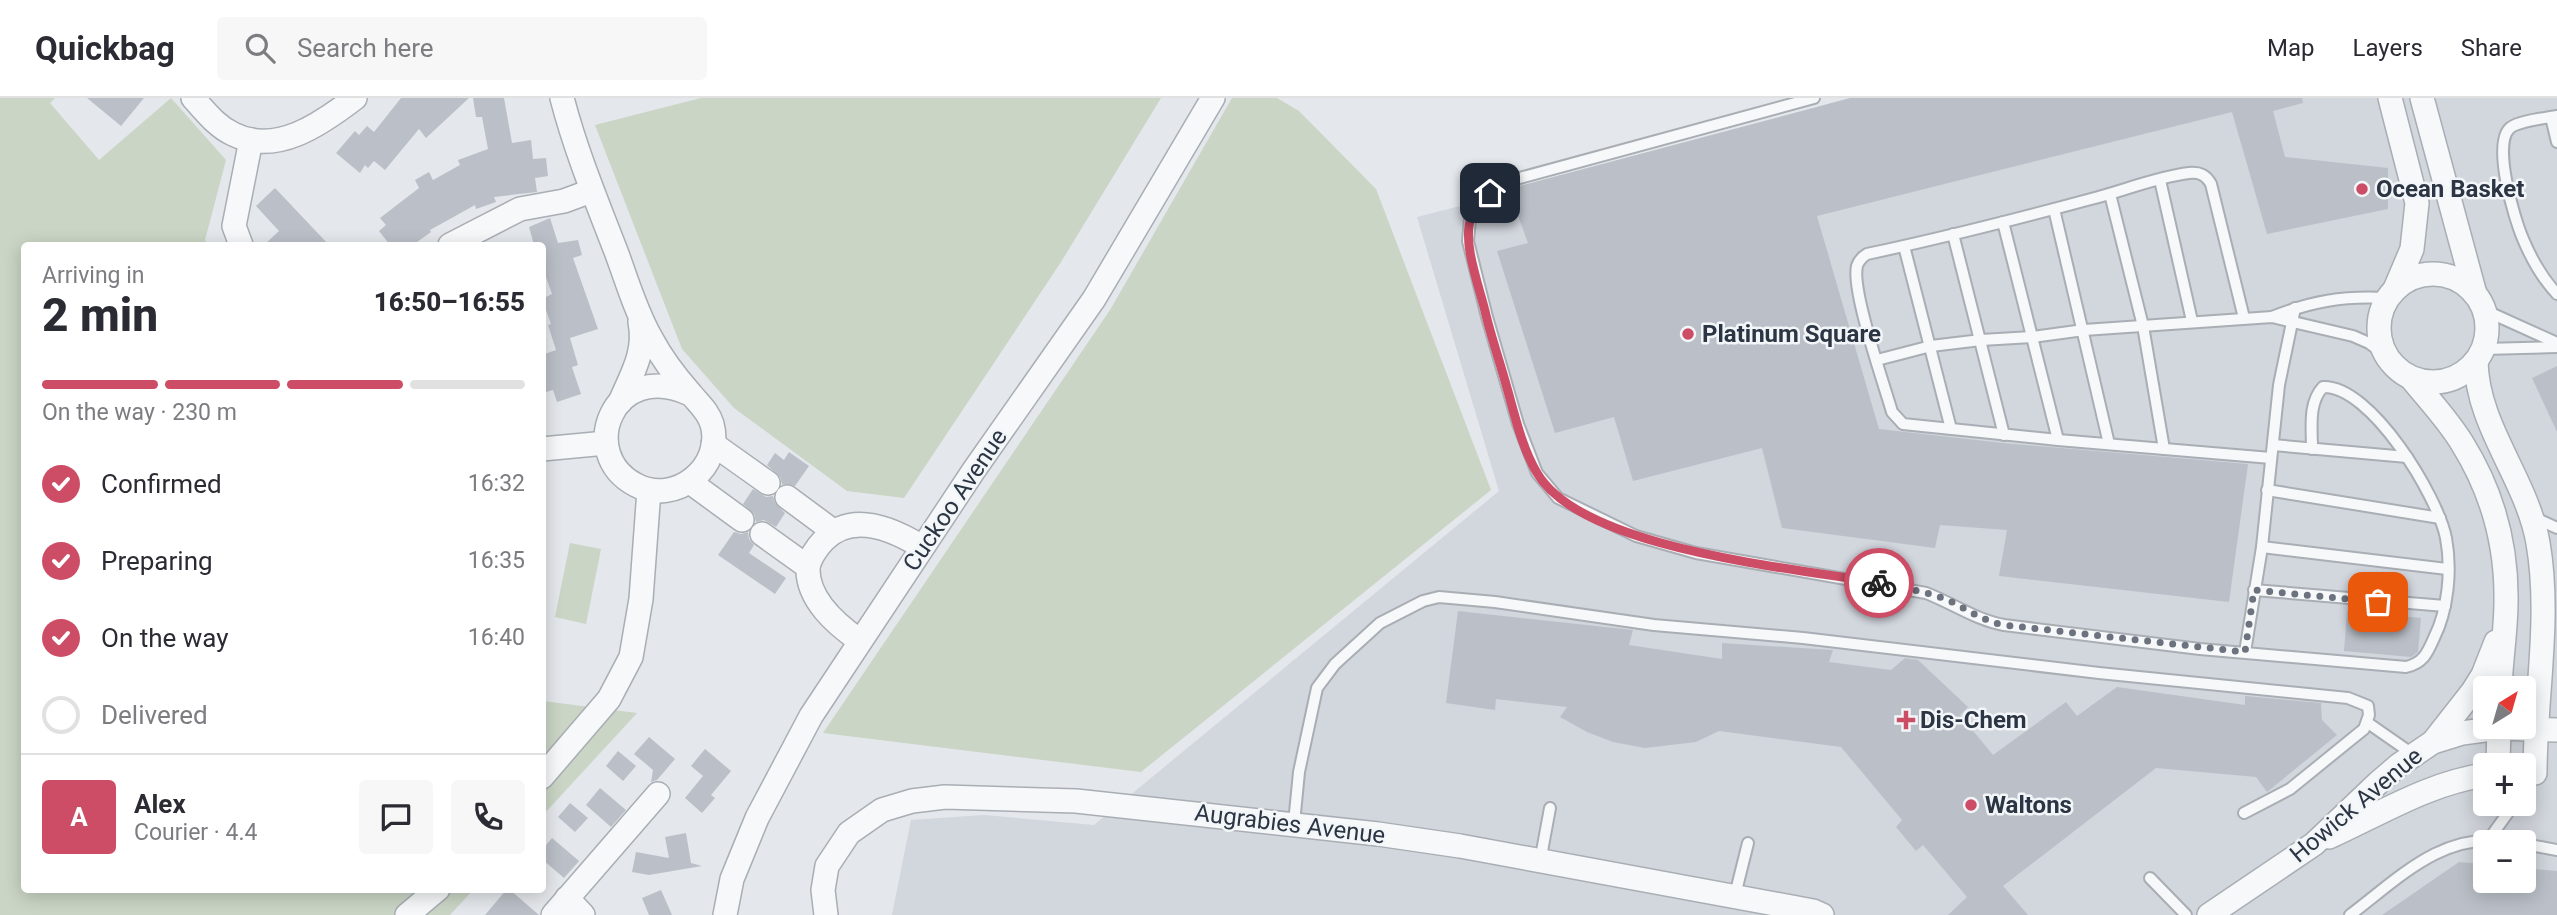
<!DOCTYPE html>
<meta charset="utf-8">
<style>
body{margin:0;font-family:Roboto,sans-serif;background:#f7f7f7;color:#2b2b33;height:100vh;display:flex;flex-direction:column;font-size:26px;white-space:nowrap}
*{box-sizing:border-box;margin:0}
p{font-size:23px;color:#7c7c81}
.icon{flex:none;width:38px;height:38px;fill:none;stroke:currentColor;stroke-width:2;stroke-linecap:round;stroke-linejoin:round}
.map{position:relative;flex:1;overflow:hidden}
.sheet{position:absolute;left:21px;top:144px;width:525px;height:651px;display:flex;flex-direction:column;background:#fff;border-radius:7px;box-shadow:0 4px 18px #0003}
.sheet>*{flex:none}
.needle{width:46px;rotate:37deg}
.controls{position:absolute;left:2473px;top:578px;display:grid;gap:14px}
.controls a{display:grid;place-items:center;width:63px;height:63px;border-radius:7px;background:#fff;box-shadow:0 4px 18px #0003;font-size:35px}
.pin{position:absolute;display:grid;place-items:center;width:60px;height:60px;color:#fff;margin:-30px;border-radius:14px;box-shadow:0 4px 10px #0006}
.courier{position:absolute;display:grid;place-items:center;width:70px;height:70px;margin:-35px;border:5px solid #cc4d65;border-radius:50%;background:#fff;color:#222;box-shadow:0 2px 9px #0007}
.summary em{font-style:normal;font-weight:800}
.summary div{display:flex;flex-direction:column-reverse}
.summary{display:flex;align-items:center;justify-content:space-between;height:119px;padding:0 21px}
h1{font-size:46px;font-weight:800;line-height:52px}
.bar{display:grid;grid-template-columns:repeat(4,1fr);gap:10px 7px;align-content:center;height:84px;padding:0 21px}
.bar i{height:9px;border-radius:5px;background:#e1e1e2}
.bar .on{background:#cc4d65}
.bar p{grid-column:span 4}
.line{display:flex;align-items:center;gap:18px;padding:0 21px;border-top:2px solid #e1e1e2}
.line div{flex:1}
.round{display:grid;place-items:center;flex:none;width:74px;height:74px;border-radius:7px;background:#f7f7f7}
ol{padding:0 21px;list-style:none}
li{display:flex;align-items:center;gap:21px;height:77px}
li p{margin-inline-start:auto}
li .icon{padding:7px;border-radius:50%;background:#cc4d65;color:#fff;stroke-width:4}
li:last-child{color:#7c7c81}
li i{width:38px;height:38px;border:4px solid #e1e1e2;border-radius:50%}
header{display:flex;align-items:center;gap:42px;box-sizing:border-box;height:98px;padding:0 35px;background:#fff;border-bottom:2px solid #e1e1e2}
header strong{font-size:33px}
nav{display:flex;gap:38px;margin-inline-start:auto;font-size:24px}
.search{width:490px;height:63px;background:#f7f7f7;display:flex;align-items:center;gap:18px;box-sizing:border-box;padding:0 24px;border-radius:7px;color:#7c7c81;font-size:26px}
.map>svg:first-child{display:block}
.built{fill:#d2d6dd;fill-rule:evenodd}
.green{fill:#cad5c5}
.building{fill:#bbc0c8}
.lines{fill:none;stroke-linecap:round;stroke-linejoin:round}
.lane-casing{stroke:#a9aeb5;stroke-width:14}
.street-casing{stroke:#a9aeb5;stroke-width:26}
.lane{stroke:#f6f8f9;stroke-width:10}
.street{stroke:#f6f8f9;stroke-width:23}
.done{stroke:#6c737e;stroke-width:7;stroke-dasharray:0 12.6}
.route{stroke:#cc4d65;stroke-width:9}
.poi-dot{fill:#cc4d65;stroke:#f3f6f8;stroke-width:2.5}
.labels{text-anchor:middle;stroke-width:5;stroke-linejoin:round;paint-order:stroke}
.poi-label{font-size:24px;font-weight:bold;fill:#2b3543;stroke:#f3f6f8;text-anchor:start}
.street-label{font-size:24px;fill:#2b3543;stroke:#f3f6f8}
</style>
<header>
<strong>Quickbag</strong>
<div class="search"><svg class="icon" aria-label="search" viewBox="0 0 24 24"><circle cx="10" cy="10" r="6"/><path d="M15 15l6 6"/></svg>Search here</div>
<nav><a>Map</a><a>Layers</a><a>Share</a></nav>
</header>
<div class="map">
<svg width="2557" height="817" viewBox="0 0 2557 817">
<rect width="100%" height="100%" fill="#e4e7eb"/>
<path class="built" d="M1886,0H2557V817H892L911,722L984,717L1094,727L1499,393L1417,119ZM2485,590H2524V628H2485ZM2485,667H2524V705H2485ZM2485,744H2524V782H2485Z"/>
<g class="green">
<path d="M0,0H55L50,5L99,62L171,0L226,62L205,142L209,147H24V791H474L450,817H0Z"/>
<path d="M701,0H1161L1061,164L904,400L847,393L734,310L682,251L595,27Z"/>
<path d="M1232,0H1277L1299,13L1376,91L1491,392L1141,674L823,635L1110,212Z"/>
<path d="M570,445L601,451L586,526L555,519Z"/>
<path d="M543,603L637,615L543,717Z"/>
</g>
<g class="building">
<path d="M87,0H144L121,28Z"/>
<path d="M401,0H469L426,40L419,31L385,72L374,63L368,70L365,67L360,75L336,55L355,33L359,37L367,28L374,34Z"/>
<path d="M473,0H504L512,45L531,42L533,61L546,60L548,78L535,80L537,94L494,99L496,104L476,111L475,107L430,132L431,134L413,147H390L379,133L386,127L380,120L419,90L415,82L429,74L433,82L460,67L458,62L488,51L482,19H476Z"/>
<path d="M1850,0H2302L2303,5L2273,13L2285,59L2388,70V111L2267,136L2232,14L1817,118L1879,331L2003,345L2248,366L2229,504L1999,478L2007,432L1940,427L1935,450L1782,430L1762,350L1633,383L1614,319L1555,335L1497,153L1528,145L1508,91Z"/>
<path d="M275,90L329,147H264L279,133L256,108Z"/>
<path d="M550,120L558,145L578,142L582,157L573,160L598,231L570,240L578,267L572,269L581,296L557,304L553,292L546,294L542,285V257L556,252L548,227L551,226L542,201L552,196L542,168V147H534L529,129Z"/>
<path d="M2557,268V334L2532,280Z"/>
<path d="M789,354L809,368L795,388L782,386L780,379L767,367L775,355L784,362Z"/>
<path d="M753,391L766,399L773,398L775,405L785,415L776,429L764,422L756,424L754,416L743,406Z"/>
<path d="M734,434L741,436L748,434L749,441L754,447L749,455L786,480L775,496L718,457Z"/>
<path d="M1458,513L1633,532L1629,547L1722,561V545L1833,552L1829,564L1891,572L1905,560L1918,562L1968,609L1960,617L1993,657L2066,604L2077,618L2117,589L2245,607V598L2321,605L2322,622L2337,637L2267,694L2256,679L2156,670L2003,788L2028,817H1948L1967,799L1923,747L1916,753L1896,729L1902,722L1841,649L1719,633L1696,644L1645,650L1613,644L1587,634L1560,619L1567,609L1496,601L1495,612L1446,605Z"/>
<path d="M2347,513L2421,520L2418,554L2411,559L2344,553Z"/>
<path d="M649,639L675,661L657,682L651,684L653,672L634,656Z"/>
<path d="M705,651L731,673L711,697L715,700L702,715L685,700L703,678L691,668Z"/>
<path d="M618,653L636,668L623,683L606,668Z"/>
<path d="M600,690L626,712L611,729L586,707Z"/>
<path d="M570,705L588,720L575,734L558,719Z"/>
<path d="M686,735L691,765L702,768L649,777L632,774L636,754L669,760L665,739Z"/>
<path d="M552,740L579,763L564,780L542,761V752Z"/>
<path d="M2459,764L2485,766V782H2524V770L2557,773V817H2382Z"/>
<path d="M507,791H509L539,817H485Z"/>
<path d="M661,792L672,817H649L642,800Z"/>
</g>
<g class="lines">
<defs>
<g id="lane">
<path d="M1814,0L1505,84L1479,106L1470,121L1468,143L1487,219L1518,326L1537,375L1558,400L1636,438L1696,455L1926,495C1952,505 1976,522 2004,527L2200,551L2406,569C2423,565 2427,556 2434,540C2448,512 2452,472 2446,440C2438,399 2371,287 2323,289C2308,305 2312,330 2312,351"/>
<path d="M2557,18C2546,20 2518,23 2510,30C2492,46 2514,120 2523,141C2531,160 2543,181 2557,196"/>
<path d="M2551,19L2557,44"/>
<path d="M2160,82L2192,223"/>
<path d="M2110,96L2143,228L2164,351"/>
<path d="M2054,111L2109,346"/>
<path d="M2003,124L2058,342"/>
<path d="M1953,136L2004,337"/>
<path d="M1904,148L1951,331"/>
<path d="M2484,212L2557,245"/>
<path d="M2272,219C2312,203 2343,198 2385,200"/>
<path d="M2244,220L2211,86C2206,77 2200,74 2189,75C2156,79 2123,93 2091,101C2017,121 1942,140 1867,156C1862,159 1859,162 1857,168C1851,192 1884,286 1892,314L1903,326L2058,342L2271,360"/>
<path d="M2484,251L2557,249"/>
<path d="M1877,262L1931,248L1981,242L2032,239L2084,232L2272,219L2353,238L2369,245L2385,257"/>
<path d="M2273,347L2407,359"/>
<path d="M2267,392L2440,420"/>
<path d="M2533,419L2557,430"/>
<path d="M2262,449L2447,471"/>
<path d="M2254,492L2445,508"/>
<path d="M2245,554L2262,449L2279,287L2295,210"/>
<path d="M2368,625L2414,657"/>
<path d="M2524,692L2535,675"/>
<path d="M1294,725L1299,674L1317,590L1335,566L1380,525L1423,503L1439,499L1495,504L1654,527L1803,540L2099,575L2348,600L2368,608L2369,617L2364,631L2290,691L2244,715"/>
<path d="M2489,741L2515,705"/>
<path d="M2524,746L2557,752"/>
<path d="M1540,764L1550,710"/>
<path d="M2150,780L2186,817"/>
<path d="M1735,797L1748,745"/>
<path d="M2350,817C2398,781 2443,733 2507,744"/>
</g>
<g id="street">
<path d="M193,0C205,13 216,28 233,36C276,58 321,26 355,0"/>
<path d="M562,0C576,54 597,104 617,156C627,183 636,214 651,240C661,259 676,279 691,296C699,306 708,313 712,326C724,369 675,408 636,387C576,356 613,260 690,296"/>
<path d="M2390,0L2417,105L2412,151L2395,191"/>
<path d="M2422,0L2475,196"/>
<path d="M241,147L234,128L251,42"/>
<path d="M450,147L520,111L564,103L591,93"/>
<circle cx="2433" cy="230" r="54"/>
<path d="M2476,263C2477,329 2527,381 2538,445C2551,520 2535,599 2535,675"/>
<path d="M2412,281C2429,302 2448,322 2462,345C2492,393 2507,446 2506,504C2506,532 2501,561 2500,590"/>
<path d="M620,304C632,276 646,254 640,224"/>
<path d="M713,346L768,385"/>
<path d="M542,351L606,345"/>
<path d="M690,384L742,422"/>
<path d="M787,399L833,433"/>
<path d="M762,436L808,469"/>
<path d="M860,543C837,527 807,502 808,470C809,461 817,449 824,442C852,413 893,431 922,449"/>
<path d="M2433,644L2473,593L2483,577L2496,544"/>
<path d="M2498,667L2499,628"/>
<path d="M542,679L609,601L631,559L641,501L649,392"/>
<path d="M2329,739C2380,716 2429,685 2485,677"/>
<path d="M567,800L583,817"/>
<path d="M407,817L438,791"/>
<path d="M553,817L658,696"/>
<path d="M725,817L732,781L757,720L811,618L974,372L1094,201L1213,0"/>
<path d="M826,817L823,792L827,768L849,735L882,712L912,703L945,699L1076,703L1378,736L1460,748L1813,813L1822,817"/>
<path d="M2209,817L2314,746L2378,685L2399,667L2433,644L2462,635L2499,630L2557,632"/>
</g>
</defs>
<use href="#lane" class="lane-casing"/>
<use href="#street" class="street-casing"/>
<use href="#lane" class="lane"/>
<use href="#street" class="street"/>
</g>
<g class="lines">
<path class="done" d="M1879,485C1904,490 1931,494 1954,505C1971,514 1984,523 2004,527L2245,554L2254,492L2378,504"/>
<path class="route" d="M1490,95C1483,102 1475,109 1471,120C1462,144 1479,188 1485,213C1491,239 1500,264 1507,290C1515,318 1522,350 1537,375C1582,452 1796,470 1879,485"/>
</g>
<g class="poi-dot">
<circle cx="2362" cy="91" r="7"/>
<circle cx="1688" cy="236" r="7"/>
<path d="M1902.5 611.5h7v7h7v7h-7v7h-7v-7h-7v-7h7z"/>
<circle cx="1971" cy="707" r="7"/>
</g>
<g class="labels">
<g class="poi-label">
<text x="2376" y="99">Ocean Basket</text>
<text x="1702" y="244">Platinum Square</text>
<text x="1920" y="630">Dis-Chem</text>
<text x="1985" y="715">Waltons</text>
</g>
<g class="street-label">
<text transform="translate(955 402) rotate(-56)" y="8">Cuckoo Avenue</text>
<text transform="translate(2356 707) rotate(-40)" y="8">Howick Avenue</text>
<text transform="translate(1290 726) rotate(7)" y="8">Augrabies Avenue</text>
</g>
</g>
</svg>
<div class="controls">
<a><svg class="needle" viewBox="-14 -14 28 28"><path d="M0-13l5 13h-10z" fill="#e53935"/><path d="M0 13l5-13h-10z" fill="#7c7c81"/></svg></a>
<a>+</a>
<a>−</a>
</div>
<div class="pin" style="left:2378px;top:504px;background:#ea580c"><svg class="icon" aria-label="bag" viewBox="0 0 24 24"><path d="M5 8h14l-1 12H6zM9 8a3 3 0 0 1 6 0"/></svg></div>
<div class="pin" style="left:1490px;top:95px;background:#1f2937"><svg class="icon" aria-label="home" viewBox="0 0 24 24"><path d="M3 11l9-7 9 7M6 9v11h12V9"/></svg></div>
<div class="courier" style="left:1879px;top:485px"><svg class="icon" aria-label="bike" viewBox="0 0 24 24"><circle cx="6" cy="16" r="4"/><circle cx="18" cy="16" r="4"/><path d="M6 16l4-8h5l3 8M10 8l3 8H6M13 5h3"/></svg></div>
<section class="sheet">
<div class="summary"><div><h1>2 min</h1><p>Arriving in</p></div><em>16:50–16:55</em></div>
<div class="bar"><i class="on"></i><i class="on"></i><i class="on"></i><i></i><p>On the way · 230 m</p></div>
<ol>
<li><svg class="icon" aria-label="check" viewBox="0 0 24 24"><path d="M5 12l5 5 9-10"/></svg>Confirmed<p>16:32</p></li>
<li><svg class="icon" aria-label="check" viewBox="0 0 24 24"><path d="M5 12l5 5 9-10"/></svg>Preparing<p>16:35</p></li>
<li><svg class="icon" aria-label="check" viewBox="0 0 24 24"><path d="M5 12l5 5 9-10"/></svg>On the way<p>16:40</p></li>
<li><i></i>Delivered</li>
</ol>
<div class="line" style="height:126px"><b class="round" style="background:#cc4d65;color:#fff">A</b><div><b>Alex</b><p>Courier · 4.4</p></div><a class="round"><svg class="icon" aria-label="chat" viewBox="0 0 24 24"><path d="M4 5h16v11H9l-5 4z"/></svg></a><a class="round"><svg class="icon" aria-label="phone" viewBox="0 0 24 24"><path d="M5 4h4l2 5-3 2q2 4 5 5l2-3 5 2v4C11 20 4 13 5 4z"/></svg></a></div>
</section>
</div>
